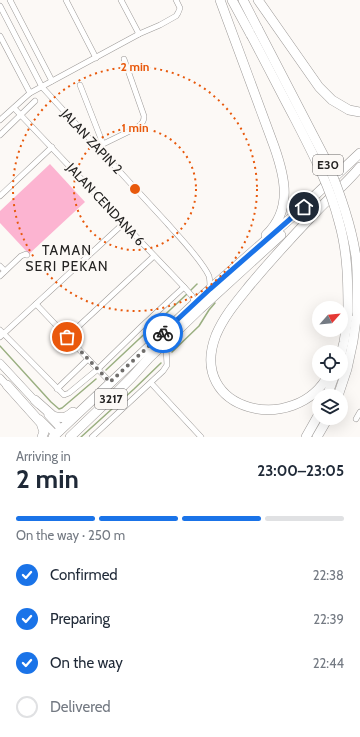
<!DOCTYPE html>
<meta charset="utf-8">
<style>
body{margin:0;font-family:Cabin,sans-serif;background:#f2f2f3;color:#1f2937;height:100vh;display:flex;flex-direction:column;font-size:15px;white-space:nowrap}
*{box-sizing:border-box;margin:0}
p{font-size:13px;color:#747a83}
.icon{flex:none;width:22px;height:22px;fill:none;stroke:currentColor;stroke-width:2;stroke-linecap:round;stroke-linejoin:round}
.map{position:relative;height:437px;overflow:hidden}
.side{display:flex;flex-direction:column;background:#fff;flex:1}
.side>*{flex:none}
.needle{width:26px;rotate:63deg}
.controls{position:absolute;left:312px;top:301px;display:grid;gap:8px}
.controls a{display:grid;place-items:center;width:36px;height:36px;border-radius:50%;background:#fff;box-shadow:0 4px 16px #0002;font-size:20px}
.pin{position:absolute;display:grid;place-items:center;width:34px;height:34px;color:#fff;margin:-17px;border:2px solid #fff;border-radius:50%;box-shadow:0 1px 4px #0007}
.courier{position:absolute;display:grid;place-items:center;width:40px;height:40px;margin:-20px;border:3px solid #1a73e8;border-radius:50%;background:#fff;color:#222;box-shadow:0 1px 5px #0007}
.overview em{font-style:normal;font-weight:700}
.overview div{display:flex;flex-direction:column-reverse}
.overview{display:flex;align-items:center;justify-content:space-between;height:68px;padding:0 16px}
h1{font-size:26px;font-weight:700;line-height:30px}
.bar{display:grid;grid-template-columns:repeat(4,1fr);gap:6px 4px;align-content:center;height:48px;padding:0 16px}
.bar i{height:5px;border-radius:3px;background:#e0e1e3}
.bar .active{background:#1a73e8}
.bar p{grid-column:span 4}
ol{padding:0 16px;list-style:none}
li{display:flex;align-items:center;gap:12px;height:44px}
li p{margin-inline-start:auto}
li .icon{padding:4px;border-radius:50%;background:#1a73e8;color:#fff;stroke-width:4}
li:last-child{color:#747a83}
li i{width:22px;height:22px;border:2px solid #e0e1e3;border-radius:50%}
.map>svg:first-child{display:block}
.grass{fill:#fcb4d1}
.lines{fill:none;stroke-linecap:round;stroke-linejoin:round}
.stream{stroke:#9aaf81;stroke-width:1.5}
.street-casing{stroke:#9d9a98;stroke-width:6}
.secondary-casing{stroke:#9d9a98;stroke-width:8}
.highway-casing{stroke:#9d9a98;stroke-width:10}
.street{stroke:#fff;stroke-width:5}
.secondary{stroke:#fff;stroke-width:7}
.highway{stroke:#fff;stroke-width:9}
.highway-bridge-casing{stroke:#9d9a98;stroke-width:10;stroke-linecap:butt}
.highway-bridge{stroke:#fff;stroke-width:9}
.done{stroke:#706e6c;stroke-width:4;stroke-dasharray:0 7.2}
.route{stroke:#1a73e8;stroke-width:5}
.ring{fill:none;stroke:#e8590c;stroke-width:2;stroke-dasharray:2 4}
.labels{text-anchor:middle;stroke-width:4;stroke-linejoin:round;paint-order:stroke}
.shield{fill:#fcf9f6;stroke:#656362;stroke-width:1}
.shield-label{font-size:12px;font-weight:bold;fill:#242322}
.street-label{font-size:13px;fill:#242322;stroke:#fcf9f6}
.neighbourhood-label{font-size:14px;letter-spacing:1px;fill:#242322;stroke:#fcf9f6}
.centre{fill:#e8590c;stroke:#fcf9f6;stroke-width:2}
.ring-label{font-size:12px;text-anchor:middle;font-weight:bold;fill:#e8590c;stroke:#fcf9f6;stroke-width:4;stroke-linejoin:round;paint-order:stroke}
</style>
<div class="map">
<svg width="360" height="437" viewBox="0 0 360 437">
<rect width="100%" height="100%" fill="#fcf9f6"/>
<path class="grass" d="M50,164L85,202L29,254L0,223V211Z"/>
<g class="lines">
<g class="stream">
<path d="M190,291L197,284"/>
<path d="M0,346L51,402L59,409L62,408L96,379"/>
<path d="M172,352L199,326L209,310L215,303"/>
<path d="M106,370L187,294"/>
<path d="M81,437L134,389L161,363"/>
</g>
<defs>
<g id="street">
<path d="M10,0L52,81"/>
<path d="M66,0L96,58"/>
<path d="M121,0L139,34"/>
<path d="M0,6L42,87L167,223C180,238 201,259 209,276C210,280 210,285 210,289"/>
<path d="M0,36L30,93"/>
<path d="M80,85L103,144"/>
<path d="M14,108L184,287L192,296L195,303"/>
<path d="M0,120L30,93L139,34L160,25L176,16L178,13L180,8L176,0"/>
<path d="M0,135L35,101"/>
<path d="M97,147L138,127C142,123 144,122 144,116L124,59"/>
<path d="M0,196L52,147"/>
<path d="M0,266L5,271"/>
<path d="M0,276L21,256L26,254L27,255"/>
<path d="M36,304L110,382"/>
<path d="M0,330L64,395L69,393L98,369L142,326L184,287"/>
<path d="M0,337L124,223"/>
<path d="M67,337L154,256"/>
<path d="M151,383L201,437"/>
<path d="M57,389L88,359"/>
<path d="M356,419L360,412"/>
<path d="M92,437L163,371L167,365L166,348L170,342"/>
</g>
<g id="secondary">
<path d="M0,363L38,404"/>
<path d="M0,378L10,389"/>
<path d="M48,415L61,429"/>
<path d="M40,419L55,434"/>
</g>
<g id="highway">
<path d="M220,0L274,146C285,177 293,209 266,235"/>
<path d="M232,0L251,35"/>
<path d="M243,0L258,29"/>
<path d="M258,0L319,87L332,100L349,110L360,112"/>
<path d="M341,354L344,342L348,316"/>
<path d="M329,374C296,437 186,412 216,335C224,316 237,301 250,285C271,260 293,236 315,213C330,197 347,183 360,167"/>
<path d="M7,385L41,423L44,432L42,437"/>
<path d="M327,396L335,374"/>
<path d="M338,396L347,369L353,341L357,312"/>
<path d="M35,400L53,416C62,419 66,418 73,412"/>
<path d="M53,437L210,289L292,217L360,153"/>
<path d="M70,437L114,395L132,377L149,358L200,309L281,235"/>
<path d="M306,437L319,414"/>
<path d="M317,437L328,418"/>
</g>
</defs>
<use href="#street" class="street-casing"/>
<use href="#secondary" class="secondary-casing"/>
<use href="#highway" class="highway-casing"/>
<use href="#street" class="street"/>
<use href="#secondary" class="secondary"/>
<use href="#highway" class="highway"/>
<defs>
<g id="highway-bridge">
<path d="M258,29L327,162C340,193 351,223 356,257C358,275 357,294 357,312"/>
<path d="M251,35C266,63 280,91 295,119C312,152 330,186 339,222C348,253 348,284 348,316"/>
</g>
</defs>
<use href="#highway-bridge" class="highway-bridge-casing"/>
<use href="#highway-bridge" class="highway-bridge"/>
</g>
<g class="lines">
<path class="done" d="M67,337L110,382L163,333"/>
<path class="route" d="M163,333L210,289L304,207"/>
</g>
<g class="ring">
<circle cx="135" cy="189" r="61"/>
<circle cx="135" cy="189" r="122"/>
</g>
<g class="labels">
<g class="shield">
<rect x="313" y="155" width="30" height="20" rx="3"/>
<rect x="95" y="389" width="32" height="20" rx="3"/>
</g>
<g class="shield-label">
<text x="328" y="169">E30</text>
<text x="111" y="403">3217</text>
</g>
<g class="street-label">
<text transform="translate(92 141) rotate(47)" y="5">JALAN ZAPIN 2</text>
<text transform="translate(106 204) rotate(47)" y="5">JALAN CENDANA 6</text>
</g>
<g class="neighbourhood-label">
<text x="67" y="255">TAMAN<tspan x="67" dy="16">SERI PEKAN</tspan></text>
</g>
</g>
<circle cx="135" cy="189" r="6" class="centre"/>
<g class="ring-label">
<text x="135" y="71">2 min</text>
<text x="135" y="132">1 min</text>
</g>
</svg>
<div class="controls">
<a><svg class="needle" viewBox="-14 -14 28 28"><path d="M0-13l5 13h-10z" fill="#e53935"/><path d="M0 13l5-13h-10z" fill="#747a83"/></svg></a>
<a><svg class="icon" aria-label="locate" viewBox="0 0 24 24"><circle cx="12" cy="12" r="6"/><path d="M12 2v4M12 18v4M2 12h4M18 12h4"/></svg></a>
<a><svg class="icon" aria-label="layers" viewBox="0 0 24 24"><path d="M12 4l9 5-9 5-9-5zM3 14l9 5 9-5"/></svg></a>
</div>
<div class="pin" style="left:67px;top:337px;background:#ea580c"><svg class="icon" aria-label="bag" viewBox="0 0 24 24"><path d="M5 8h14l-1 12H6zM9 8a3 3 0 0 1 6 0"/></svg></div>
<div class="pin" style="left:304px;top:207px;background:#1f2937"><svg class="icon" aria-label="home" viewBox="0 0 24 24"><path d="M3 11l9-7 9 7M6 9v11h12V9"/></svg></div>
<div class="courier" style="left:163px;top:333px"><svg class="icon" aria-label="bike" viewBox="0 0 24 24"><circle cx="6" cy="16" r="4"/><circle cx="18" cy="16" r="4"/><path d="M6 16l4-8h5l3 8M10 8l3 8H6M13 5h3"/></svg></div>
</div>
<section class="side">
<div class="overview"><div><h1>2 min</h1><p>Arriving in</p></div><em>23:00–23:05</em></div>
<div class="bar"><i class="active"></i><i class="active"></i><i class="active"></i><i></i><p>On the way · 250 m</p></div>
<ol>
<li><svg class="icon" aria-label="check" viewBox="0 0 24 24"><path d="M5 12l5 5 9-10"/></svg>Confirmed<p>22:38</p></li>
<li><svg class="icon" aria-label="check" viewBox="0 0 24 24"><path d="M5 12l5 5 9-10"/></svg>Preparing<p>22:39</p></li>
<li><svg class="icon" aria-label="check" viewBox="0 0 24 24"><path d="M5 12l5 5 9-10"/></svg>On the way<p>22:44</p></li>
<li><i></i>Delivered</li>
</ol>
</section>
